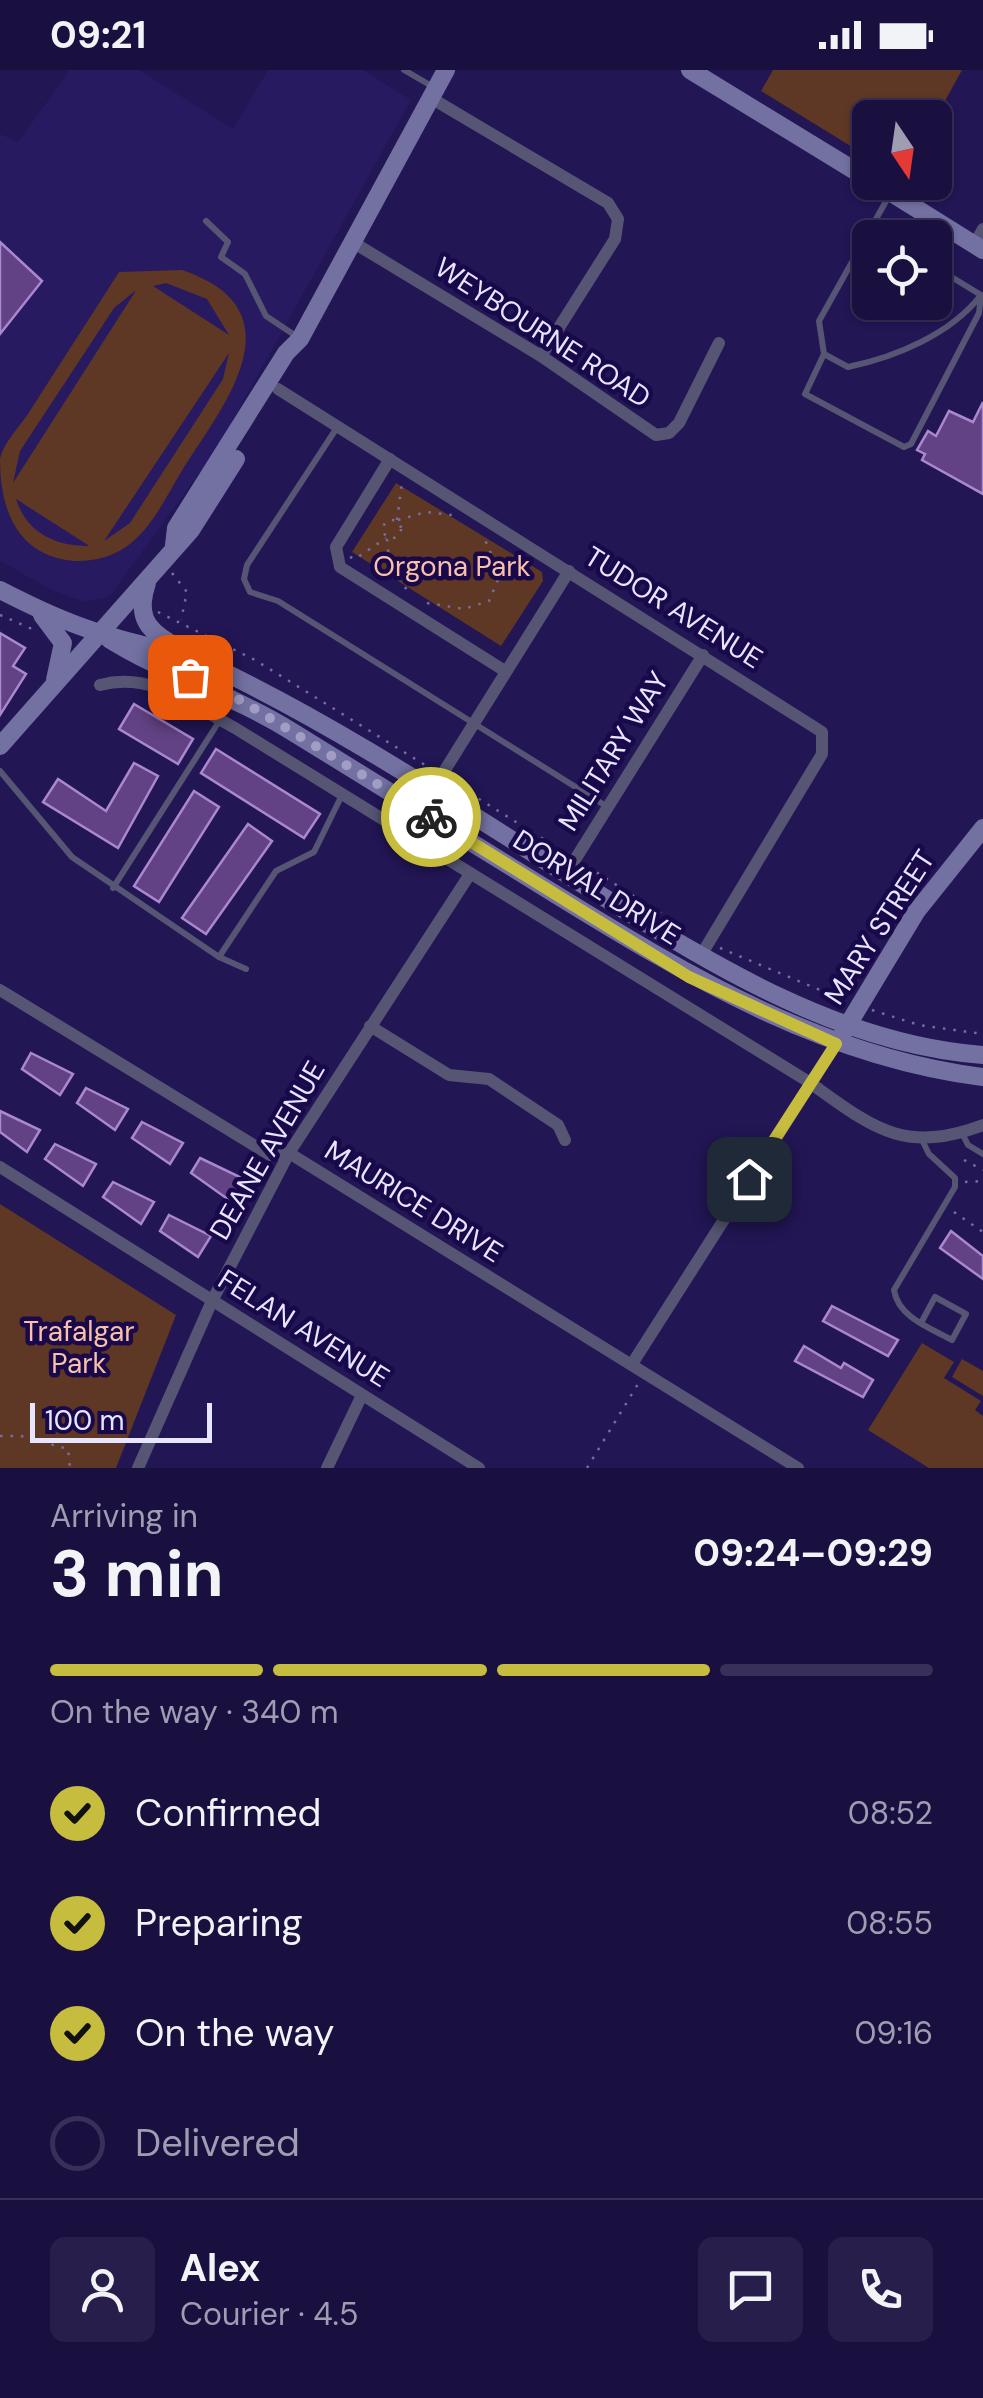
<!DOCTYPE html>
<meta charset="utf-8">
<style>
body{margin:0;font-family:"DM Sans",sans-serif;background:#271e4b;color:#f1f3f6;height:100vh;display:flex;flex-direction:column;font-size:38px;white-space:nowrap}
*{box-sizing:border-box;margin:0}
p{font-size:32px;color:#9f9db1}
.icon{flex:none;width:55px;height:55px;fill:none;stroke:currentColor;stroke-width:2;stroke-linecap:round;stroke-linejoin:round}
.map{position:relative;height:1398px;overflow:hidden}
.details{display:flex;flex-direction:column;background:#1a1040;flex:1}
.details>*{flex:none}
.needle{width:65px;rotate:167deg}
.controls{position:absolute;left:852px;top:30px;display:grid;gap:20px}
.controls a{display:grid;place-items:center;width:100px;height:100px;border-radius:15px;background:#1a1040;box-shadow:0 2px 8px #0004,0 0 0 2px #383059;font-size:50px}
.scale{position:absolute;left:30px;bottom:25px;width:182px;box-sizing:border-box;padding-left:10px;border:5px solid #e6e6ff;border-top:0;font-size:28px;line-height:35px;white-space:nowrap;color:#e6e6ff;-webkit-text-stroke:8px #1a094a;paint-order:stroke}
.pin{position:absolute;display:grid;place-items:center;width:85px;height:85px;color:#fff;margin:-42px;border-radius:20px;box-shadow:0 5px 15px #0006}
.courier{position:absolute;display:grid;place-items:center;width:100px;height:100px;margin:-50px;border:8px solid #c6bc3d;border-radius:50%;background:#fff;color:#222;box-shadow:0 2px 12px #0007}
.overview em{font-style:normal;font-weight:700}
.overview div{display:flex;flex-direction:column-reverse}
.overview{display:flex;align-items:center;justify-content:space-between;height:170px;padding:0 50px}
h1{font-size:65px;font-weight:700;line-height:75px}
.bar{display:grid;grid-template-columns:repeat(4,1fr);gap:15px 10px;align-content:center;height:120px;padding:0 50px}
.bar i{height:12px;border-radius:8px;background:#383059}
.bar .selected{background:#c6bc3d}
.bar p{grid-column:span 4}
.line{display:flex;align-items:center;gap:25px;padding:0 50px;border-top:2px solid #383059}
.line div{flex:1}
.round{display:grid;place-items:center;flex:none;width:105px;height:105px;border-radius:15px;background:#271e4b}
ol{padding:0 50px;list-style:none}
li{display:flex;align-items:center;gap:30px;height:110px}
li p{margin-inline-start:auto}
li .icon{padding:10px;border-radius:50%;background:#c6bc3d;color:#111;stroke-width:4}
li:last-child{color:#9f9db1}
li i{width:55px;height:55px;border:5px solid #383059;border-radius:50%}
.status{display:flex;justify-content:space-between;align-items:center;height:70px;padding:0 50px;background:#1a1040;direction:ltr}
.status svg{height:28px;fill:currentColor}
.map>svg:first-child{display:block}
.built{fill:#281a61}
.green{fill:#5f3725;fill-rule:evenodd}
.building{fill:#624284;stroke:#a988d0;stroke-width:2.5}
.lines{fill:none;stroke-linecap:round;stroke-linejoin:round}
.path{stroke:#766f9e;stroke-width:2.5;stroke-dasharray:2.5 8;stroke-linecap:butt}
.lane{stroke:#565674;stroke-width:6}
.street{stroke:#565674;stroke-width:12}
.secondary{stroke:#7271a1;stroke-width:18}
.done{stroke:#a19dc4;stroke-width:10;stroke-dasharray:0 18}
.route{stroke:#c6bc3d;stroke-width:12}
.labels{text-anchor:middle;stroke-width:9;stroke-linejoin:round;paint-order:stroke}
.street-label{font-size:28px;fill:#e6e6ff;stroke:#1a094a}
.park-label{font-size:28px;fill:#f9c1a9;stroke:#1a094a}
</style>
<div class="status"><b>09:21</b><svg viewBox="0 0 49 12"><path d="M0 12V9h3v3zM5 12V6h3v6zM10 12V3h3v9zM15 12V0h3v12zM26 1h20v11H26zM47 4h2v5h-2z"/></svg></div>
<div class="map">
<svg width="983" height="1398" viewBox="0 0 983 1398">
<rect width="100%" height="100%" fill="#221655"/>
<path class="built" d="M70,0H139L233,59L268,0H363L411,30L216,380L110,526L85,532L52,520L0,491V64L18,72Z"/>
<g class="green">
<path d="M773,0H962L935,49L870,48V88L761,21Z"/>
<path d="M182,200C300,240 226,332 184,397C168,423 152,459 126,477C103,492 72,496 46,484C10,468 0,428 0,389C3,374 19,357 28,344C58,297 89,249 119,202ZM166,213L207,229L229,265L153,216ZM135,221V222L13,413L20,381L114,238ZM229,283L223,309L130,453L104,471ZM16,429L88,475L89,476C55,476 27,463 16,429Z"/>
<path d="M396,413L542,502L543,511L501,576L352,482Z"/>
<path d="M0,1134L176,1245L116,1398H0Z"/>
<path d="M922,1273L954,1292L944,1308L981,1331L975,1340L983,1346V1398H929L868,1360Z"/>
<path d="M962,1289L983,1301V1326L952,1307Z"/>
</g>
<g class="building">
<path d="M0,172L42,211L0,264Z"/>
<path d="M983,332V424L922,390L925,384L917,380L928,361L936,366L949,341L973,352Z"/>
<path d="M0,563L25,578L13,596L26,604L0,645Z"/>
<path d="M134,634L193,669L178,694L119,659Z"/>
<path d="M216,679L320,744L304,768L201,703Z"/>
<path d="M134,693L158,706L118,778L43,732L58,709L106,741Z"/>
<path d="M194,721L219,737L159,832L134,816Z"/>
<path d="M248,754L272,771L206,864L182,848Z"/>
<path d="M31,983L73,1004L60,1025L22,999Z"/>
<path d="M86,1018L128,1039L115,1060L77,1033Z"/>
<path d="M0,1041L40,1060L27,1082L0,1062Z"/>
<path d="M142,1052L183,1073L170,1094L132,1068Z"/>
<path d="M55,1074L96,1094L83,1116L45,1089Z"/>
<path d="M200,1088L242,1108L229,1130L191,1103Z"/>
<path d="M113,1112L154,1132L141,1154L103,1127Z"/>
<path d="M169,1145L211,1166L198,1187L160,1161Z"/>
<path d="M951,1161L983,1186V1209L940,1178Z"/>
<path d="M832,1236L898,1270L888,1286L823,1251Z"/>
<path d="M804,1276L841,1298L844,1293L873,1310L863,1327L795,1291Z"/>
</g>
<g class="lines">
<g class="path">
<circle cx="392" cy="459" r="9"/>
<path d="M397,450L402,413"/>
<path d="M398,450L426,442L452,445"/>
<path d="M387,469L389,490L408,522"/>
<path d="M350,487L355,489L386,468"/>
<path d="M172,503L187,522L181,550"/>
<path d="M427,533L464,539L489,531L500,505L483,465"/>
<path d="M158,542L255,590L433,700"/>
<path d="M0,545L32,559"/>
<path d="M452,712L564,782"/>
<path d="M588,797L670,849"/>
<path d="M720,878L846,931"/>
<path d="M872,940L919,955L983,964"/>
<path d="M964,1090L983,1100"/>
<path d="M965,1112L983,1111"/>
<path d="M954,1142L983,1162"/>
<path d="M0,1366H21L68,1379L70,1398"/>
<path d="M587,1398L638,1314"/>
</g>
<g class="lane">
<path d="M404,0L435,18"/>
<path d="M890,124L819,251L824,284L848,297C896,287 951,264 981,225"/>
<path d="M206,151L228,172L221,187L245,204L266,246L299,268"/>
<path d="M871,158L886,168"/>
<path d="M935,197L981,225"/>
<path d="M824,284L805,324L904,377L911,374L979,243L981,226"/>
<path d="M338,356L247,495L244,509L250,522L278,531L606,736"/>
<path d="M0,701L72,787L219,887L276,801L314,782L341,727"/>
<path d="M113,818L220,650"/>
<path d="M219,887L246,899"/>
<path d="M962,1063L968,1075L983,1084"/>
<path d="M921,1253L935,1227L966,1244L952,1270C930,1258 898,1247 894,1220L955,1117V1108L929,1084L922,1070"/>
</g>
<g class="street">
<path d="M431,28L608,133L618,149L615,169L541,286"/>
<path d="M354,173L541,286L656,365L669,363L679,353L719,273"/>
<path d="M974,175L983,159"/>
<path d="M278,319L822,662V684L700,887"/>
<path d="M390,389L336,477L340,497L505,601"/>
<path d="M100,615C151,601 190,634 235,658L809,1012C872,1057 903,1085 983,1055"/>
<path d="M420,740L569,501"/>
<path d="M566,804L703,585"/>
<path d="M0,920L270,1085L289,1083L798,1398"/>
<path d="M370,956L449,1005L489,1009L558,1055L565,1070"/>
<path d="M0,1097L479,1398"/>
<path d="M632,1294L836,974"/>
<path d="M138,1398L212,1231L289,1083L470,804"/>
<path d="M327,1398L362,1325"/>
</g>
<g class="secondary">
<path d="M690,0L870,110"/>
<path d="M874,112L983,180"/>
<path d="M174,475L176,458L286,283L300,269L446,0"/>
<path d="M147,513C137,543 144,558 170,573"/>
<path d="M0,520C31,536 64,552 97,562C142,577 182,581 226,603C351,664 466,742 584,815C706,890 835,974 983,985"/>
<path d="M42,545L63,573L55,610"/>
<path d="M109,569C167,605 233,625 291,661C380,715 467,770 555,824C690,907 823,987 983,1007"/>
<path d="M0,676L191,460L236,389"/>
<path d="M843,963L916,842L983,758"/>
</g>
</g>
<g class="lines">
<path class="done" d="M190,607L242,631L431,747"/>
<path class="route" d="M431,747L689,907L836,974L749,1109"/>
</g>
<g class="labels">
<g class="street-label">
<text transform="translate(543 262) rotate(33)" y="10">WEYBOURNE ROAD</text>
<text transform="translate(674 537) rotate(32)" y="10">TUDOR AVENUE</text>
<text transform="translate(613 681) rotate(-58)" y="10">MILITARY WAY</text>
<text transform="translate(597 817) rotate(32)" y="10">DORVAL DRIVE</text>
<text transform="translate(879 857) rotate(-57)" y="10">MARY STREET</text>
<text transform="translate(267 1080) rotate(-60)" y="10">DEANE AVENUE</text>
<text transform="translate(414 1131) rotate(32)" y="10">MAURICE DRIVE</text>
<text transform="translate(304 1258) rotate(32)" y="10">FELAN AVENUE</text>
</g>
<g class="park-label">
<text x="452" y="506">Orgona Park</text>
<text x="79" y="1271">Trafalgar<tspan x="79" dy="32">Park</tspan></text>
</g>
</g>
</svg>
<div class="controls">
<a><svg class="needle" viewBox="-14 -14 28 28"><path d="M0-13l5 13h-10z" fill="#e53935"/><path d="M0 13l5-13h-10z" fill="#9f9db1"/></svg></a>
<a><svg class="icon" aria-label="locate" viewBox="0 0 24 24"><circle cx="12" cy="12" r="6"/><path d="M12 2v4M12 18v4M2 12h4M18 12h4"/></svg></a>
</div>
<div class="scale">100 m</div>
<div class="pin" style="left:190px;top:607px;background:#ea580c"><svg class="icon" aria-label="bag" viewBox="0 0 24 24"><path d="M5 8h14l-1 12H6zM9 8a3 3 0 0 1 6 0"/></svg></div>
<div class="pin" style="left:749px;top:1109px;background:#1f2937"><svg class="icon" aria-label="home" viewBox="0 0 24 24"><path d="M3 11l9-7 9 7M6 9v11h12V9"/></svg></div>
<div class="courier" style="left:431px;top:747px"><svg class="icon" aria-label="bike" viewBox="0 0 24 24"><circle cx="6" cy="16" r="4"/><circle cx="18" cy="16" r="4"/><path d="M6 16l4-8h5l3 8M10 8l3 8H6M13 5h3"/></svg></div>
</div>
<section class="details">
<div class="overview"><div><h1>3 min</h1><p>Arriving in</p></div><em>09:24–09:29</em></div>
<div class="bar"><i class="selected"></i><i class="selected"></i><i class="selected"></i><i></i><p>On the way · 340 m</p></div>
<ol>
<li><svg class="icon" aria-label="check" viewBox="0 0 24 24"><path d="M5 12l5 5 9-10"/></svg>Confirmed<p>08:52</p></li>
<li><svg class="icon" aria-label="check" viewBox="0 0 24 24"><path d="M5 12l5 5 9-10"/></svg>Preparing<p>08:55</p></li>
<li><svg class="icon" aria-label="check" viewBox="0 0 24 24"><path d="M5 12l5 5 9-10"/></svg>On the way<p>09:16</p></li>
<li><i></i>Delivered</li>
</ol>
<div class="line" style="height:180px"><a class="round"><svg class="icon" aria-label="person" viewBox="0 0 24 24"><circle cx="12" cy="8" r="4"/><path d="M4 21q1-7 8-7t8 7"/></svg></a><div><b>Alex</b><p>Courier · 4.5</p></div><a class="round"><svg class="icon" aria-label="chat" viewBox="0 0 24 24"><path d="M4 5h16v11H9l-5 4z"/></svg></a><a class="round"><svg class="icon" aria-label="phone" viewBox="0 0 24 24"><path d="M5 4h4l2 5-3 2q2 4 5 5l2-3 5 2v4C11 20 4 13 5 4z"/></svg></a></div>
</section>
